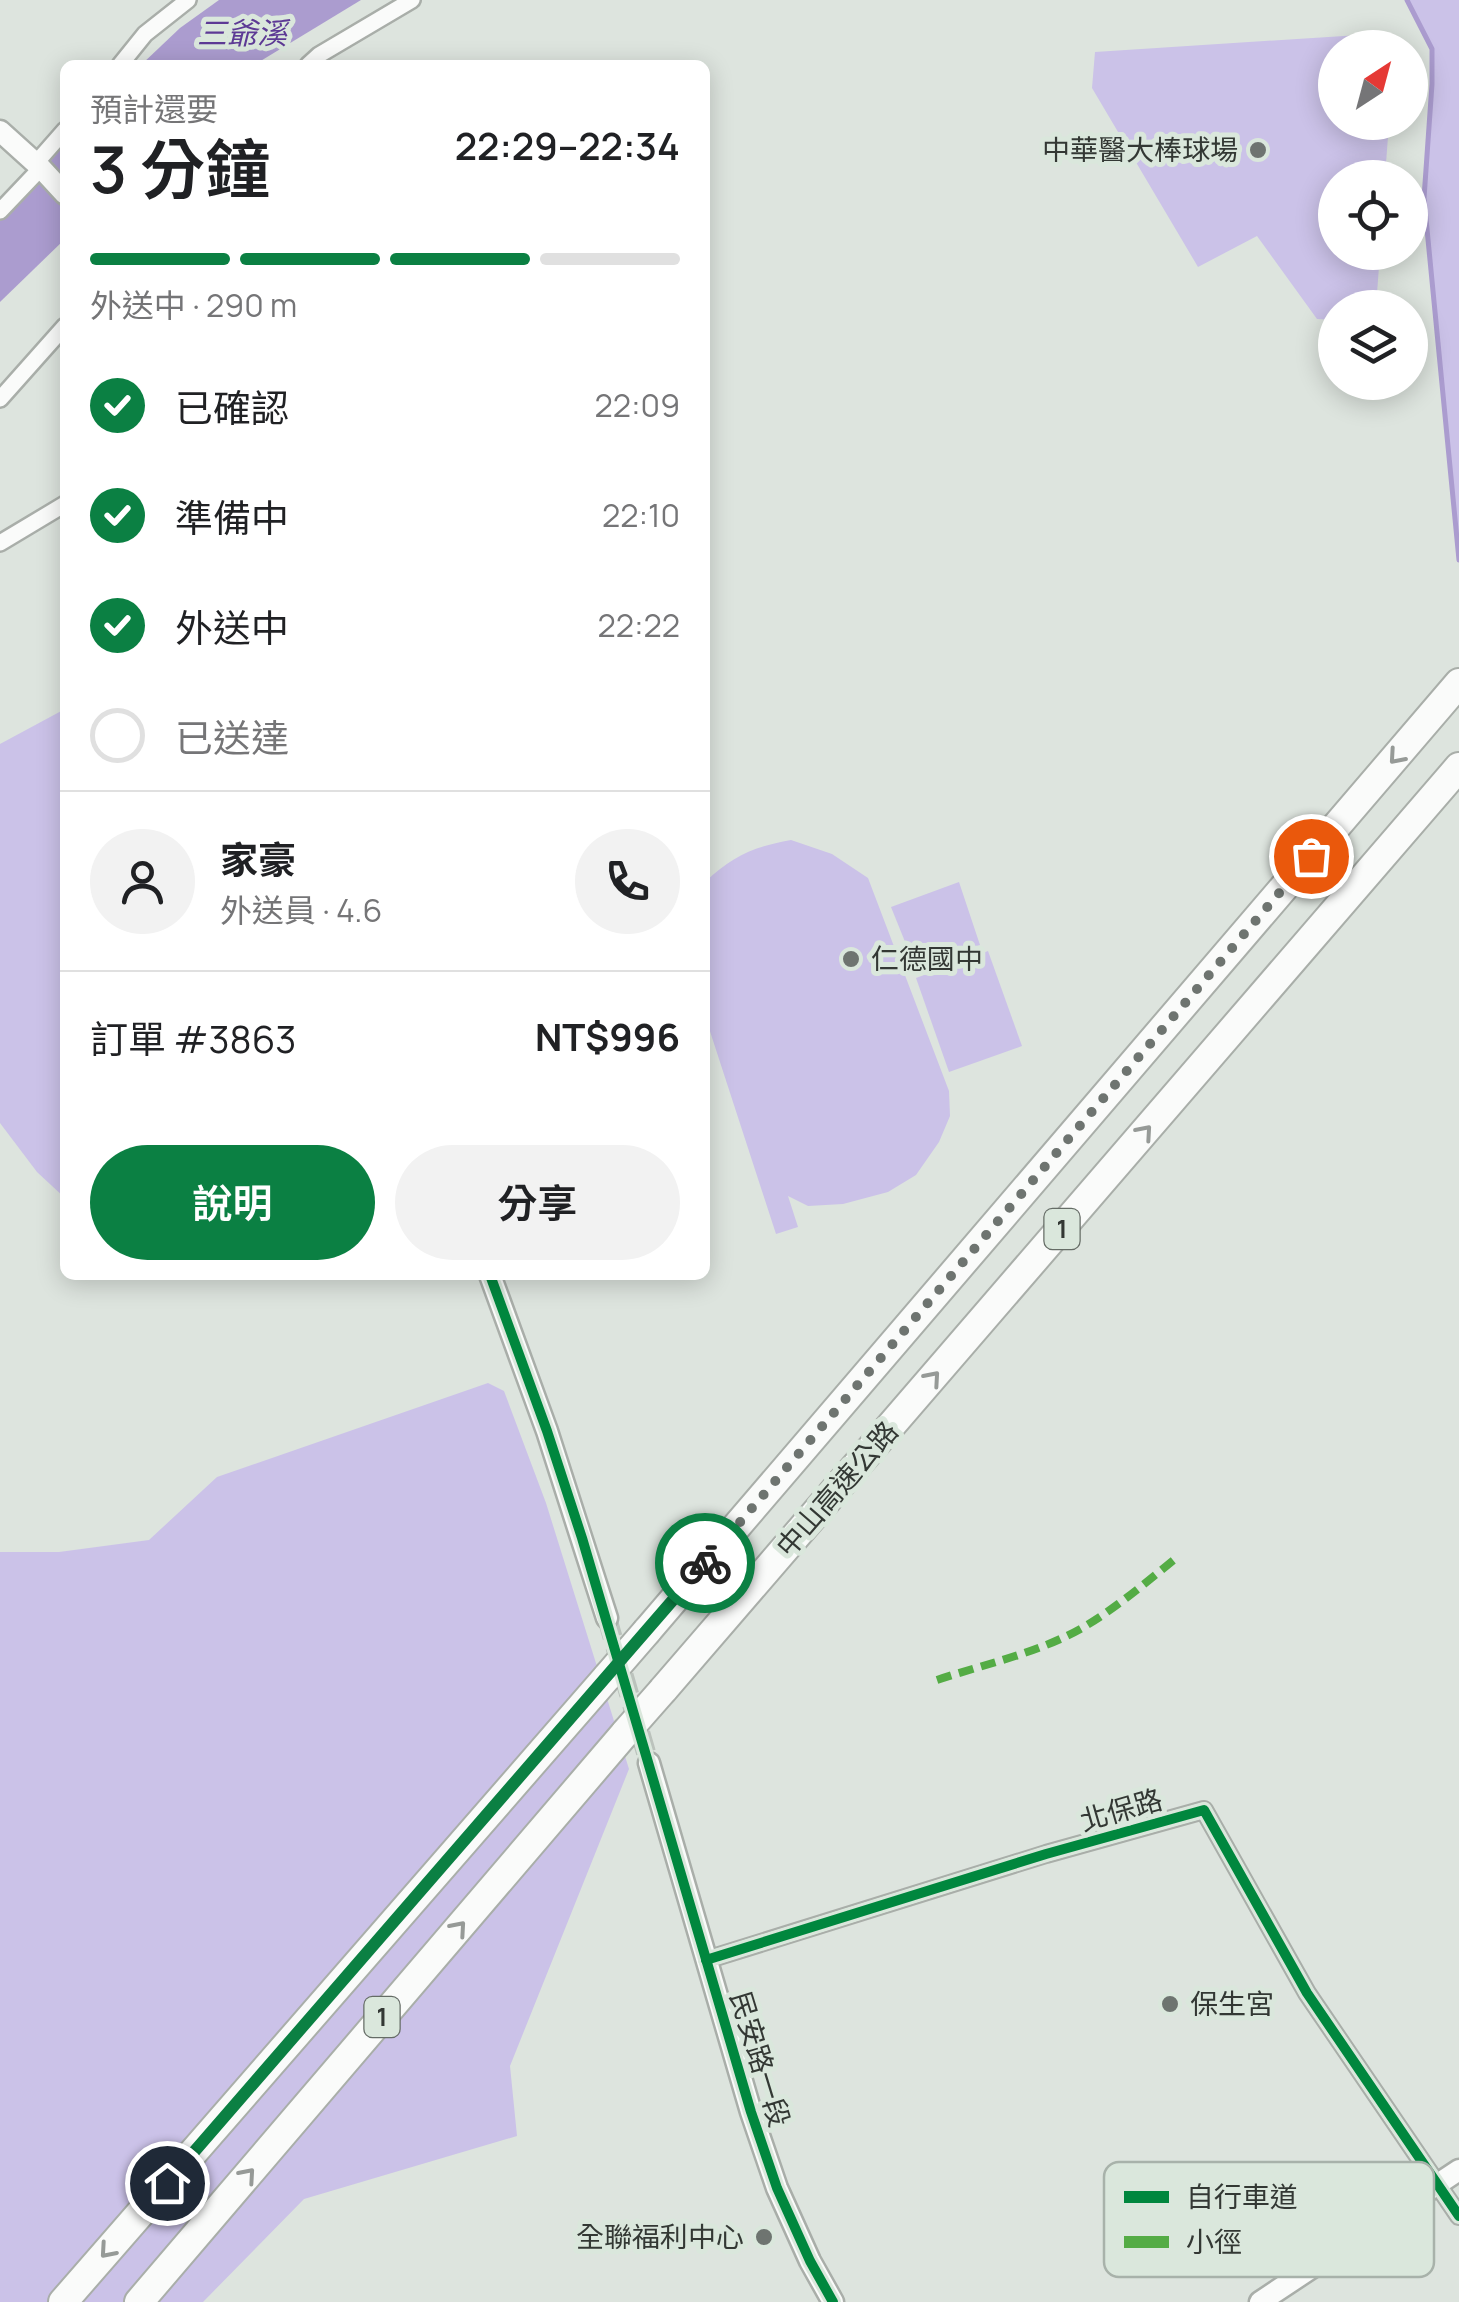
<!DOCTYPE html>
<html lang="zh-TW">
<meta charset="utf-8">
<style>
body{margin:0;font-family:Manrope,"Noto Sans TC",sans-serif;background:#f2f2f2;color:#202124;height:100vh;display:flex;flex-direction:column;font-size:38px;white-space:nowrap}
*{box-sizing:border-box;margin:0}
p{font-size:32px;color:#757577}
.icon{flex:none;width:55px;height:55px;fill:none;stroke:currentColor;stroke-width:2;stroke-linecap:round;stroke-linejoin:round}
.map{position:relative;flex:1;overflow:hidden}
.details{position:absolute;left:60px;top:60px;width:650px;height:1220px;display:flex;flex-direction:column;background:#fff;border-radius:15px;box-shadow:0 5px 25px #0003}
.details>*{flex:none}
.needle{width:65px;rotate:36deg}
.tools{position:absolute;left:1318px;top:30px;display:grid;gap:20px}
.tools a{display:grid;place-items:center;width:110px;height:110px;border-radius:50%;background:#fff;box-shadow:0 5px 25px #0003;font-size:50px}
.pin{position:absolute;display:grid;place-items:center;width:85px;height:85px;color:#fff;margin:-42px;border:5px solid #fff;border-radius:50%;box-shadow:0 2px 10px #0007}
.courier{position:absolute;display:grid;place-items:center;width:100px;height:100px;margin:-50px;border:8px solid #0b8043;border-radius:50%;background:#fff;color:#222;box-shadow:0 2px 12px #0007}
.summary em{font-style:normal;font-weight:600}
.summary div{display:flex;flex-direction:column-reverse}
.summary{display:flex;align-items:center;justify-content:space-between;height:170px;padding:0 30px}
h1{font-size:65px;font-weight:600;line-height:75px}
.bar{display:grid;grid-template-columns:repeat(4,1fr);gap:15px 10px;align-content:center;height:120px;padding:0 30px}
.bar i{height:12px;border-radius:8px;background:#e0e0e0}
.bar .selected{background:#0b8043}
.bar p{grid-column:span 4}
.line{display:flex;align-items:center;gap:25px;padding:0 30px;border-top:2px solid #e0e0e0}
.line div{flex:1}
.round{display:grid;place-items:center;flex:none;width:105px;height:105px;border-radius:52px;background:#f2f2f2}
ol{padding:0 30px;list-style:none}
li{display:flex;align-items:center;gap:30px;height:110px}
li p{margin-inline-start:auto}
li .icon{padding:10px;border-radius:50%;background:#0b8043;color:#fff;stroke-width:4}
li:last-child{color:#757577}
li i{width:55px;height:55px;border:5px solid #e0e0e0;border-radius:50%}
.cta{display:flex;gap:20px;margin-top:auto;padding:20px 30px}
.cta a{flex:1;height:115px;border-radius:60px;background:#0b8043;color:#fff;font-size:40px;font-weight:600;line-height:115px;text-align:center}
.cta a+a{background:#f2f2f2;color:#202124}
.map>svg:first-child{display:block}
.green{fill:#cbc2e8}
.water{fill:#ab9ccf}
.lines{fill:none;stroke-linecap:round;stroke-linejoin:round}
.stream{stroke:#ab9ccf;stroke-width:5}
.secondary-tunnel{stroke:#bbc2bc;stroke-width:20;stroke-dasharray:20 10;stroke-linecap:butt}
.street-casing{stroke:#a9aea9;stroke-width:20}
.secondary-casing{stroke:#a9aea9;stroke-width:25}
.highway-casing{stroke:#a9aea9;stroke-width:32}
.street{stroke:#fafbfa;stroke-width:15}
.secondary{stroke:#fafbfa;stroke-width:20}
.highway{stroke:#fafbfa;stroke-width:28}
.highway-bridge-casing{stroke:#a9aea9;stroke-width:32;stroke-linecap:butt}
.highway-bridge{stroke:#fafbfa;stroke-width:28}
.quiet{stroke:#54ac45;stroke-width:8;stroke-dasharray:15 8;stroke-linecap:butt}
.cycleway-casing{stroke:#dae7dc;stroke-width:16}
.cycleway{stroke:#00873e;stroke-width:10}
.oneway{stroke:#969a97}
.done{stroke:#6e7470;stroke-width:10;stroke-dasharray:0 18}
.route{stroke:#0b8043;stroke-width:12}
.poi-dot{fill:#6e7470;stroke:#dae7dc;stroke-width:4}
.labels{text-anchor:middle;stroke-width:10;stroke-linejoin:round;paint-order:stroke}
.shield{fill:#dae7dc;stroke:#656c66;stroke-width:2.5}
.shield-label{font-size:25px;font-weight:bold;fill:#333834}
.poi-label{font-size:28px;fill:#333834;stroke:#dae7dc;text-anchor:end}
.street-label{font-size:28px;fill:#333834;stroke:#dae7dc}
.water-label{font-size:30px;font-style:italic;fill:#5d3a95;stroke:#dae7dc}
.key{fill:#dae7dc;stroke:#a8b2aa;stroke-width:2.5}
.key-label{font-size:28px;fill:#333834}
</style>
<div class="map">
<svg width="1459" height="2302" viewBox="0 0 1459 2302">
<rect width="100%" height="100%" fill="#dde4de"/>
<g class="green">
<path d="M1407,0H1459V560L1424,198L1432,84V49Z"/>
<path d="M1375,34L1387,47L1335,48V122L1389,123L1385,177L1335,178V252L1380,253L1376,307L1335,308V320L1317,319L1257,236L1198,267L1092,88L1095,52Z"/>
<path d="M65,709V1198L37,1172L0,1123V744Z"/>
<path d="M791,840L832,854L868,878L949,1091L950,1116L939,1142L916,1175L888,1192L843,1204L808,1206L788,1196L798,1227L776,1234L705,1016V882C734,855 753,847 791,840Z"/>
<path d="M959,882L980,945L916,969L891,907Z"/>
<path d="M988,951L1022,1046L949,1072L916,978Z"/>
<path d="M488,1383L504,1391L546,1503L629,1769L510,2066L517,2136L304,2199L203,2302H0V1552H59L149,1540L217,1477Z"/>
</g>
<g class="water">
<path d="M219,0H361L254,65H141L180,28Z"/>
<path d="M65,144V239L0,302V221Z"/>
</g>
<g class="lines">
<path class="stream" d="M1407,0L1432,49V84L1424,198L1459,560"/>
<path class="secondary-tunnel" d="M607,1618L649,1763"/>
<defs>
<g id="street">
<path d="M120,65L145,34L188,0"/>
<path d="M308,65L319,55L412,0"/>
<path d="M36,163L65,130"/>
<path d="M0,211L41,168"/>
<path d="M0,399L65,326"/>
<path d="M0,543L65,504"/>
<path d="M706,1960L1046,1854L1204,1810L1307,1993L1459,2216"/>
</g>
<g id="secondary">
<path d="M0,131L41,168L65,194"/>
<path d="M490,1275L547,1431L607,1618"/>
<path d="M649,1763L751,2112L777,2188L810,2261L833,2302"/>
<path d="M1260,2302L1459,2170"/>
</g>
<g id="highway">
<path d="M647,1631L1459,683"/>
<path d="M663,1690L1459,767"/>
<path d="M63,2302L608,1676"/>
<path d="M139,2302L626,1732"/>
</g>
</defs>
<use href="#street" class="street-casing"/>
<use href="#secondary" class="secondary-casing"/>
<use href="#highway" class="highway-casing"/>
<use href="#street" class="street"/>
<use href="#secondary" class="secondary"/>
<use href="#highway" class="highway"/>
<defs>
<g id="highway-bridge">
<path d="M608,1676L647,1631"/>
<path d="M626,1732L663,1690"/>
</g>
</defs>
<use href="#highway-bridge" class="highway-bridge-casing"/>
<use href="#highway-bridge" class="highway-bridge"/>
<path class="quiet" d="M937,1680C985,1664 1038,1653 1082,1628C1115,1609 1145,1583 1175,1559"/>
<defs>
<g id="cycleway">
<path d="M490,1275L547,1431L582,1538L751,2112L777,2188L810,2261L833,2302"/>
<path d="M706,1960L1046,1854L1204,1810L1307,1993L1459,2216"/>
</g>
</defs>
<use href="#cycleway" class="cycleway-casing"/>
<use href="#cycleway" class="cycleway"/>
</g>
<defs><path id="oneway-chevron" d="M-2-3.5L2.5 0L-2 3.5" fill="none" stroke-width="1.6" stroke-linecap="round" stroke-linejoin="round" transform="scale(2.5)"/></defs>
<g class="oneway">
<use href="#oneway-chevron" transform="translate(1396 757) rotate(131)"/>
<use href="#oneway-chevron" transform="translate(1145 1132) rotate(-49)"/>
<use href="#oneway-chevron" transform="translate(933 1378) rotate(-49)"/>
<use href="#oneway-chevron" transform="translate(459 1928) rotate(-49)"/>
<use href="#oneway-chevron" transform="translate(248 2175) rotate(-49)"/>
<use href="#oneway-chevron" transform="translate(107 2251) rotate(131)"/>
</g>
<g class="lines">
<path class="done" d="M705,1563L1311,856"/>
<path class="route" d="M167,2183L705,1563"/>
</g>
<g class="poi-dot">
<circle cx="1258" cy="150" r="10"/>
<circle cx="851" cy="959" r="10"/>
<circle cx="1170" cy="2004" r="10"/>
<circle cx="764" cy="2237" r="10"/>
</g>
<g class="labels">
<g class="shield">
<rect x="1044.5" y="1209" width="35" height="40" rx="8"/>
<rect x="364.5" y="1997" width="35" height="40" rx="8"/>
</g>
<g class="shield-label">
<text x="1062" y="1238">1</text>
<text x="382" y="2026">1</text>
</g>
<g class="poi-label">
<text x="1238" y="160">中華醫大棒球場</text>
<text x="871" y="969" text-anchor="start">仁德國中</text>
<text x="1190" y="2014" text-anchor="start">保生宮</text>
<text x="744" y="2247">全聯福利中心</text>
</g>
<g class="street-label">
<text transform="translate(837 1489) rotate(-49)" y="10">中山高速公路</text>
<text transform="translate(1121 1810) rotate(-16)" y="10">北保路</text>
<text transform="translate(760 2059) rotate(73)" y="10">民安路一段</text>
</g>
<g class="water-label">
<text x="242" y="44">三爺溪</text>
</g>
</g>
<rect x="1104" y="2162" width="330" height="115" rx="15" class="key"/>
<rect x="1124" y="2191" width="45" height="12" fill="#00873e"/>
<rect x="1124" y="2236" width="45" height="12" fill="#54ac45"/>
<g class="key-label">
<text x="1186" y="2207">自行車道</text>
<text x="1186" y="2252">小徑</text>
</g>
</svg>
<div class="tools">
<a><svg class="needle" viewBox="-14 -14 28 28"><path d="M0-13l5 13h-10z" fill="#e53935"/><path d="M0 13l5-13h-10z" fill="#757577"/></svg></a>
<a><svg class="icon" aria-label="locate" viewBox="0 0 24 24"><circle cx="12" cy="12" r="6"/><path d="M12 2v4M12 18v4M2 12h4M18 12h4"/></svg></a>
<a><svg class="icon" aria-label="layers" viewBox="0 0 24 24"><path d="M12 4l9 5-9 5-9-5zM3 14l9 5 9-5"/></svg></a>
</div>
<div class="pin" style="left:1311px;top:856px;background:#ea580c"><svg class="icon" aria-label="bag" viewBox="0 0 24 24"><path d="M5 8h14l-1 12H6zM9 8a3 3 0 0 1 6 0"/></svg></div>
<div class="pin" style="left:167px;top:2183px;background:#1f2937"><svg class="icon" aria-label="home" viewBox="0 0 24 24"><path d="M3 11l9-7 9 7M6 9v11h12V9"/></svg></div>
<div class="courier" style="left:705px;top:1563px"><svg class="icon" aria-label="bike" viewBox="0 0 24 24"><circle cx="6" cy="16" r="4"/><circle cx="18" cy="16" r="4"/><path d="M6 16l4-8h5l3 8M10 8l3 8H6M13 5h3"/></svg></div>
<section class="details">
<div class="summary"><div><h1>3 分鐘</h1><p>預計還要</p></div><em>22:29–22:34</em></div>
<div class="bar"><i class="selected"></i><i class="selected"></i><i class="selected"></i><i></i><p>外送中 · 290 m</p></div>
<ol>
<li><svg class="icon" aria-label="check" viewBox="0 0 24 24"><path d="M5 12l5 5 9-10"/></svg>已確認<p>22:09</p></li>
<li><svg class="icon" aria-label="check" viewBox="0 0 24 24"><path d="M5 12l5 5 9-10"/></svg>準備中<p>22:10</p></li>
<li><svg class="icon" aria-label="check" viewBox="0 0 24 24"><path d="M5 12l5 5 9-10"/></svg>外送中<p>22:22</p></li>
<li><i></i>已送達</li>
</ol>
<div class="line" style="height:180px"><a class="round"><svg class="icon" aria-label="person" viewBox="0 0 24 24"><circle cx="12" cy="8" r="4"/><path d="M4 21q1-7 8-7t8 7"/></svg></a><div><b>家豪</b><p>外送員 · 4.6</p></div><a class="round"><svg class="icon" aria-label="phone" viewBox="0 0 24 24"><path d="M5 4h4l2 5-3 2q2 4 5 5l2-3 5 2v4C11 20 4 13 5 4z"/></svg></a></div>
<div class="line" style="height:130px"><div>訂單 #3863</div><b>NT$996</b></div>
<div class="cta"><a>說明</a><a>分享</a></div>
</section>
</div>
